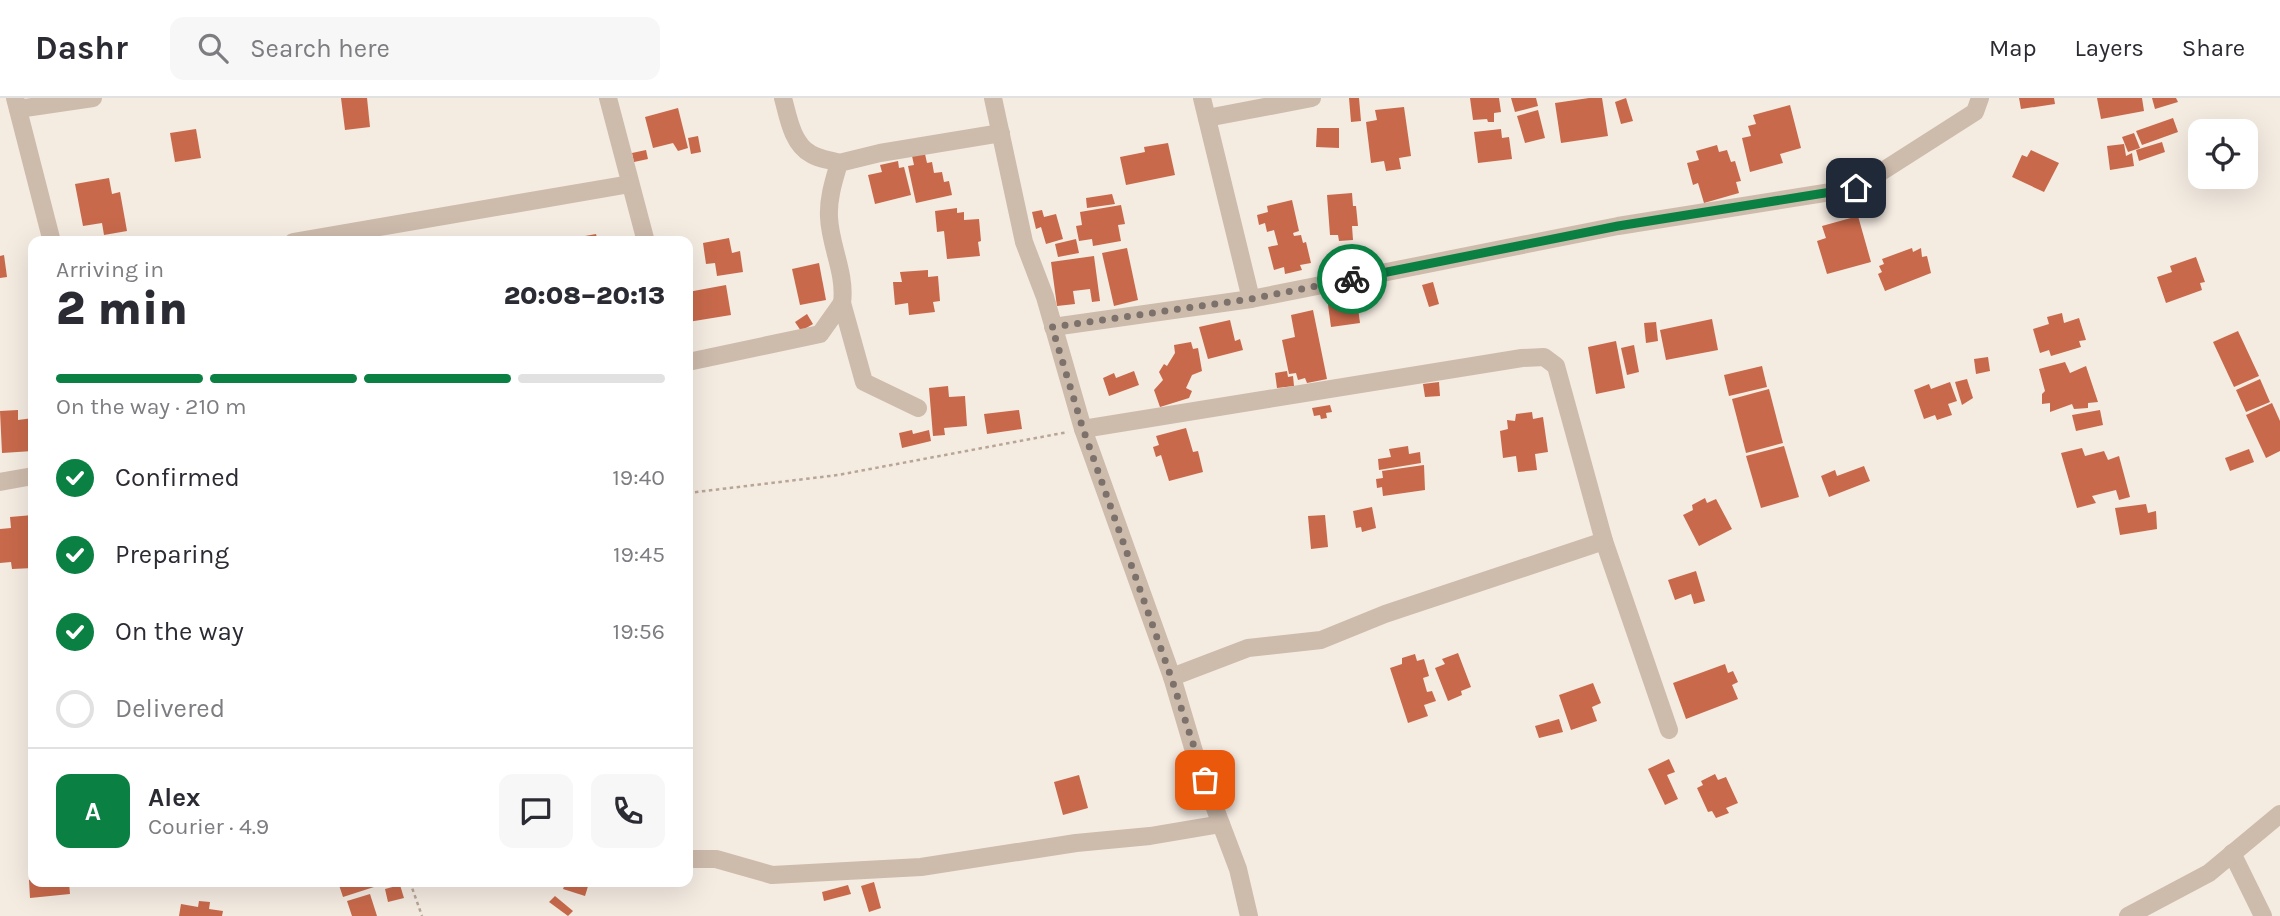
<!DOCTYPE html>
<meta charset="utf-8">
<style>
body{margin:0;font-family:Karla,sans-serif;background:#f7f7f7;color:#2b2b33;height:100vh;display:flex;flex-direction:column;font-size:26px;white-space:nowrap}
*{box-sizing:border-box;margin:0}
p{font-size:23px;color:#7c7c81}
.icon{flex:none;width:38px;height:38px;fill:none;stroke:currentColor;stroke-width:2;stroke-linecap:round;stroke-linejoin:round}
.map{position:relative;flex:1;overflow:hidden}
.side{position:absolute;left:28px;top:138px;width:665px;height:651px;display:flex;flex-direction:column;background:#fff;border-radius:14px;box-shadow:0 7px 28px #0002}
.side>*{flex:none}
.tools{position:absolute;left:2188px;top:21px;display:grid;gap:14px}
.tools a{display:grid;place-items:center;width:70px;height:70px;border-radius:14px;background:#fff;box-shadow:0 7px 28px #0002;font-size:35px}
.pin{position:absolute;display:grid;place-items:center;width:60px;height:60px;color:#fff;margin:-30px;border-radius:14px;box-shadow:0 4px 10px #0006}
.courier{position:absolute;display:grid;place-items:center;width:70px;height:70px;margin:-35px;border:5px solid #0b8043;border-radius:50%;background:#fff;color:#222;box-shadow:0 2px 9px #0007}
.summary em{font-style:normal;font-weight:800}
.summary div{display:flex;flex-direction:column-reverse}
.summary{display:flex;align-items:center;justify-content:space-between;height:119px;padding:0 28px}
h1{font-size:46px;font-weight:800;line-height:52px}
.bar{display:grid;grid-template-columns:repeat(4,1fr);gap:10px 7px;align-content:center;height:84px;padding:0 28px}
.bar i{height:9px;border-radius:5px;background:#e1e1e2}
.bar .active{background:#0b8043}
.bar p{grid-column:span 4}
.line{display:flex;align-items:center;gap:18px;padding:0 28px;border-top:2px solid #e1e1e2}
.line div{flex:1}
.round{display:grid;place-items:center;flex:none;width:74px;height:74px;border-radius:14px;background:#f7f7f7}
ol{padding:0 28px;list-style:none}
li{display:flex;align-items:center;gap:21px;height:77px}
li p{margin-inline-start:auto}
li .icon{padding:7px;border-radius:50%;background:#0b8043;color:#fff;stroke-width:4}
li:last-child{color:#7c7c81}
li i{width:38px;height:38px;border:4px solid #e1e1e2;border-radius:50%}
header{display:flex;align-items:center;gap:42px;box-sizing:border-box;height:98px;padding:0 35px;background:#fff;border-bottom:2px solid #e1e1e2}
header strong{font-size:33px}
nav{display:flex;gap:38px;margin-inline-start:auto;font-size:24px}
.search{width:490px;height:63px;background:#f7f7f7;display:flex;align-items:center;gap:18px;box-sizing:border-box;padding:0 24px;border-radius:14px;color:#7c7c81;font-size:26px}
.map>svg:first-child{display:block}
.building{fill:#c8694b}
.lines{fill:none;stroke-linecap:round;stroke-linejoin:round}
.path{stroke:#b9a596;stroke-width:2.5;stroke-dasharray:3.5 3.5;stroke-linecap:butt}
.minor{stroke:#cdbbac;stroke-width:18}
.done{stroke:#7c716b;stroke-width:7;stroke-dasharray:0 12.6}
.route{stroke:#0b8043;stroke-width:9}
</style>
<header>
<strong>Dashr</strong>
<div class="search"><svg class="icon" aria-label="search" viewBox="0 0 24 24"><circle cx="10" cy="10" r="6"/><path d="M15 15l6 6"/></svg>Search here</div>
<nav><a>Map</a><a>Layers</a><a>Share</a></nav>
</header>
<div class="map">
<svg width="2280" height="818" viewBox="0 0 2280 818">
<rect width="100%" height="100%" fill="#f4ebe1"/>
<g class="building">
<path d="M341,0H367L370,29L345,32Z"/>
<path d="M1349,0H1359L1361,23L1351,24Z"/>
<path d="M1470,0H1499L1501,14L1494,15V24H1488L1487,21L1473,22Z"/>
<path d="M1511,0H1536L1538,8L1515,14Z"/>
<path d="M1589,0H1602L1608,38L1561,45L1555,5Z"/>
<path d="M1626,0L1633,23L1621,26L1615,4Z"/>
<path d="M2019,0H2054L2055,6L2021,11Z"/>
<path d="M2097,0H2142L2144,13L2101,21Z"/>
<path d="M2152,0H2176L2178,4L2155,11Z"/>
<path d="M1790,7L1801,50L1780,56L1783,65L1750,74L1742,40L1751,38L1748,28L1756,26L1753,17Z"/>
<path d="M1404,9L1411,58L1399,60L1401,71L1386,73L1384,63L1371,65L1366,24L1377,22L1375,12Z"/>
<path d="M678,10L688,50L678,53L673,45L653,50L645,19Z"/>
<path d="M1538,12L1545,40L1525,45L1517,18Z"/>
<path d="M2173,20L2178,34L2142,47L2136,33Z"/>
<path d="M1317,30H1339V50L1316,49Z"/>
<path d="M196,31L201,60L175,64L170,35Z"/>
<path d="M1501,31L1502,40L1509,39L1512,61L1478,65L1474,34Z"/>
<path d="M2134,35L2140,50L2128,54L2122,39Z"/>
<path d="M698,38L701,54L691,56L688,40Z"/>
<path d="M2162,44L2165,54L2139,63L2136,52Z"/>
<path d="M1168,45L1175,77L1126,87L1120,59L1145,54L1144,49Z"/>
<path d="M2124,46L2126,58L2132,55L2134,68L2110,72L2107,48Z"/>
<path d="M1717,47L1719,54L1727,52L1731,64L1735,63L1741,83L1736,84L1739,95L1704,105L1698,85L1693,87L1687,65L1699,62L1696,53Z"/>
<path d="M646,52L648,61L634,64L632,55Z"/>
<path d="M2031,52L2059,65L2044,94L2012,79L2022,57L2027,59Z"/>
<path d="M925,56L927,65L932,64L934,75L942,74L944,84L949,83L952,97L916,105L908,68L914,67L912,58Z"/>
<path d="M898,63L899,70L904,69L911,97L875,106L868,77L882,74L880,67Z"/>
<path d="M109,80L112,96L120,94L127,133L104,137L102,125L83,128L75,86Z"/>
<path d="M1352,95L1353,108H1356L1358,128H1352L1353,142L1339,143L1338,137H1330L1327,97Z"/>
<path d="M1112,96L1115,106L1087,110L1086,100Z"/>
<path d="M1292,102L1299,133L1293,135L1294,138L1301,137L1303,145L1306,144L1311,165L1300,167L1302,172L1285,176L1284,169L1274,172L1268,149L1278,147L1274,132L1267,134L1265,125L1259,127L1257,117L1268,114L1267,108Z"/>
<path d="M1121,107L1125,126L1118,127L1121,143L1093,148L1092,141L1079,143L1076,128L1082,127L1080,114Z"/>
<path d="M957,110V115L964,114V122L979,121L981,143L978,144L980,158L947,161L944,133L937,134L935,113Z"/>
<path d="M1042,112L1044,119L1056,116L1063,141L1046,146L1041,129L1036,131L1032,114Z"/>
<path d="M1858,118L1871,164L1827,176L1817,143L1826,140L1822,128Z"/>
<path d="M596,136L598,144H563V142Z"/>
<path d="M729,140L732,155L740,153L743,174L717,178L715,165L706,166L703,145Z"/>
<path d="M1076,141L1079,155L1058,159L1055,146Z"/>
<path d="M1127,150L1138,202L1114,208L1102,155Z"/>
<path d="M1912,150L1913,154L1921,150L1922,159L1927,158L1931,175L1885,193L1878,176L1882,174L1879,168L1884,166L1882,161Z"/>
<path d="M4,157L7,179L0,180V158Z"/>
<path d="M1094,158L1100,203L1092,204L1090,191L1073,193L1075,206L1057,208L1051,164Z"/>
<path d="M2196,159L2205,184L2200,185L2202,192L2166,205L2157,179L2172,174L2170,168Z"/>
<path d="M819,165L826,202L800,207L792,171Z"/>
<path d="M928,172V179L938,178L940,203L933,204L935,214L909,217L908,205L895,207L893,184H902L900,174Z"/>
<path d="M1433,184L1439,206L1429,209L1422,187Z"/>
<path d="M726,187L731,217L688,224V194Z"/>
<path d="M1356,195L1360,225L1331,229L1327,199Z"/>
<path d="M1313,212L1327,281L1307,285L1305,280L1298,282L1296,275L1289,276L1282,242L1295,239L1291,217Z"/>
<path d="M2062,215L2064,225L2079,220L2086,242L2079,243L2081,249L2051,258L2049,252L2040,255L2033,231L2049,226L2047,219Z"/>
<path d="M807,216L813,226L801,233L795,224Z"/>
<path d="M1712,221L1718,252L1666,262L1660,232Z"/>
<path d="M1230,222L1235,243L1240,241L1243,252L1208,261L1199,229Z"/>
<path d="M1656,224L1658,243L1646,245L1644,225Z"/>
<path d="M2238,233L2259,278L2234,289L2213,244Z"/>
<path d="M1616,243L1625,290L1596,296L1588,249Z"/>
<path d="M1191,244L1193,251L1198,250L1202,273L1192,277L1186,290L1192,293L1189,300L1160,309L1154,292L1163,282L1159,274L1164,266L1167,268L1175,255L1174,247Z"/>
<path d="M1634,247L1639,274L1627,277L1621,250Z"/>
<path d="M1988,259L1990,273L1976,276L1974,261Z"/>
<path d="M2065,264L2070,275L2086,268L2098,304L2088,305V310L2074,311L2072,306L2050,314V305L2042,306V296L2045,293L2039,271Z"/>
<path d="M1762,268L1767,289L1729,298L1724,277Z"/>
<path d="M1134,273L1139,287L1109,298L1103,280L1114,275L1116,280Z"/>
<path d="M1287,273L1288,279L1293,278L1294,288L1277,290L1275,275Z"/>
<path d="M1967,281L1973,300L1962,307L1955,284Z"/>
<path d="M2260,281L2270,304L2246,314L2236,292Z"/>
<path d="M1439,284L1440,298L1425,299L1423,286Z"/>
<path d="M1950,284L1957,303L1948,306L1952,317L1937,322L1935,317L1924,321L1914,292L1929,286L1931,291Z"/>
<path d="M948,288L949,299L965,298L967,328L944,330L945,337L933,338L929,290Z"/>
<path d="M1769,291L1783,345L1746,355L1732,301Z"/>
<path d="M2272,305L2280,323V353L2266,360L2246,317Z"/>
<path d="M1330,307L1332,314L1326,315L1327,320L1321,321L1320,317L1314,318L1312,310Z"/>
<path d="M18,312V322L33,320V353L2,355L0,313Z"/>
<path d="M1019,312L1022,331L987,336L984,316Z"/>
<path d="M2100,312L2103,327L2076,333L2072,317Z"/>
<path d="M1532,314L1533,321L1543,319L1548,354L1535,356L1537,372L1518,374L1516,358L1503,360L1500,333L1508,331L1507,322L1515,323L1516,316Z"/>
<path d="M1186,330L1193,354L1198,353L1203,374L1169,383L1161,357L1156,359L1153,349L1159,347L1156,338Z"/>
<path d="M912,332L913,336L929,332L931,343L902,350L899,335Z"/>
<path d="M1408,348L1409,356L1420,354L1421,365L1379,372L1378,361L1391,359L1389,351Z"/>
<path d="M1784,348L1799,399L1761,410L1746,358Z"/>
<path d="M2082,350L2085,358L2104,353L2108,362L2119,358L2130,399L2119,402L2116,392L2092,398L2096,405L2077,410L2061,355Z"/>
<path d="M2249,351L2254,364L2230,373L2225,360Z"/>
<path d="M1424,367L1425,392L1383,398L1382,389L1377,390L1376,381L1383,380L1382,373Z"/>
<path d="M1864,368L1870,383L1829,399L1821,378L1835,372L1837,378Z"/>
<path d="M1705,400L1707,405L1716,401L1732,431L1699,448L1683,417L1693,412L1692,407Z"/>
<path d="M2146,406L2148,415L2156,413L2157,431L2120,437L2115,410Z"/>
<path d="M1372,409L1376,430L1362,434L1361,429L1356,430L1353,413Z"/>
<path d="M33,417V470L12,471L11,464L0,465V431L11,430L10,419Z"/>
<path d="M1325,417L1328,449L1311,451L1308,418Z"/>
<path d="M1696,473L1705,503L1694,506L1691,496L1675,502L1668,482Z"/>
<path d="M1458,555L1471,589L1461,593L1462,597L1448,603L1435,570L1445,566L1442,561Z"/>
<path d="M1415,556L1417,563L1424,561L1429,578L1423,580L1427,594L1432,593L1436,603L1424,607L1428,618L1408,625L1390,570L1402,566V560Z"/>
<path d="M1725,566L1728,575L1733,573L1738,584L1732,587L1738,601L1686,621L1673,585Z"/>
<path d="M1593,585L1601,605L1592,609L1597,623L1571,632L1559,597Z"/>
<path d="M1559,621L1563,634L1539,640L1535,628Z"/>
<path d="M1669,661L1675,674L1667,677L1678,701L1665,707L1648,671Z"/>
<path d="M1715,676L1718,682L1726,679L1738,705L1726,710L1729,715L1716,720L1712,713L1708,714L1697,690L1703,687L1701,683Z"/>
<path d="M1079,677L1088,710L1063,717L1054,684Z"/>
<path d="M33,781V784H69L70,796L30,800L29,782Z"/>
<path d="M338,784H373L374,789L343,799Z"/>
<path d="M566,784L589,785L585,798L563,791Z"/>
<path d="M874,784L881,810L869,814L861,788Z"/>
<path d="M400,787L404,800L388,804L385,791Z"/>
<path d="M848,787L851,796L824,803L822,794Z"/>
<path d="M370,796L377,818H352L347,803Z"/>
<path d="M555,798L573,813L568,818L549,804Z"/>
<path d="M199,803L210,804L209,811L223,813L222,818H179L181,806L198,809Z"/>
</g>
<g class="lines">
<g class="path">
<path d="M688,395L838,377L1068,334"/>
<path d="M410,784L422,818"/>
</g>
<g class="minor">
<path d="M15,0L52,144"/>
<path d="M608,0L646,144"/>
<path d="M783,0C788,18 792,46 811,56C819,61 830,62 839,65"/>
<path d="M993,0L1024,144L1045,199L1083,331L1172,579L1196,660L1238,771L1249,818"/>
<path d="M1202,0L1251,201"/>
<path d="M18,11L93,0"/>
<path d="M1207,20L1312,0"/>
<path d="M293,144L630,86"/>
<path d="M842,205C846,175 830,148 829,119C828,100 834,82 839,65L880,55L1001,35"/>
<path d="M1053,229L1251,201L1618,128L1856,90L1975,14L1980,0"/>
<path d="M688,264L820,236L842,205L864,284L918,310"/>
<path d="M1083,331L1522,260L1544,259L1556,268L1604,443L1669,632"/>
<path d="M0,384L33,378"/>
<path d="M1172,579L1248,550L1321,542L1385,516L1604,443"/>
<path d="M2232,755L2263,818"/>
<path d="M688,761H716L772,777L921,769L1076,745L1150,738L1221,726"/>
<path d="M2128,818L2209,775L2280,716"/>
</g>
</g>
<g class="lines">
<path class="done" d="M1205,682L1171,579L1083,331L1052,229L1251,201L1352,181"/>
<path class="route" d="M1352,181L1618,128L1856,90"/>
</g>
</svg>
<div class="tools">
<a><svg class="icon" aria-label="locate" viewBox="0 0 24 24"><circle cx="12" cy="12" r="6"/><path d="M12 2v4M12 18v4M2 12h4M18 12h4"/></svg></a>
</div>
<div class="pin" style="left:1205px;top:682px;background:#ea580c"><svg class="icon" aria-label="bag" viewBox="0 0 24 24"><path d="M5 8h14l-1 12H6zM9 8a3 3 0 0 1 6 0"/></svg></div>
<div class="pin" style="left:1856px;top:90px;background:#1f2937"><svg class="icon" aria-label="home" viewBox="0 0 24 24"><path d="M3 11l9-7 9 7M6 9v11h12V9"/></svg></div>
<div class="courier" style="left:1352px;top:181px"><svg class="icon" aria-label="bike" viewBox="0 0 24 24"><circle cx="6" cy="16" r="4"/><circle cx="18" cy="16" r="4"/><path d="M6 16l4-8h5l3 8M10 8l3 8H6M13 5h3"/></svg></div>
<section class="side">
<div class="summary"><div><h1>2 min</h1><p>Arriving in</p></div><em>20:08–20:13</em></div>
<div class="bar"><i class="active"></i><i class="active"></i><i class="active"></i><i></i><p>On the way · 210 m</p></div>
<ol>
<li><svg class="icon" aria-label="check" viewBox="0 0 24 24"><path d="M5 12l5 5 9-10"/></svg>Confirmed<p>19:40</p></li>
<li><svg class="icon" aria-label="check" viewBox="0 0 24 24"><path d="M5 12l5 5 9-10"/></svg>Preparing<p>19:45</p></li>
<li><svg class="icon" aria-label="check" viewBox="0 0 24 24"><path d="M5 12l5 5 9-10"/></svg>On the way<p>19:56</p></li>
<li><i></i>Delivered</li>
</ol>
<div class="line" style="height:126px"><b class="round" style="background:#0b8043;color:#fff">A</b><div><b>Alex</b><p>Courier · 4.9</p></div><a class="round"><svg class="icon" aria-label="chat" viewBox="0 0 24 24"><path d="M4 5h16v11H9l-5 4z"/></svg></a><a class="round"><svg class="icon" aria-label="phone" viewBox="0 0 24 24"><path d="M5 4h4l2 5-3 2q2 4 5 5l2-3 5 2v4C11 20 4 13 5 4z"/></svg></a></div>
</section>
</div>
